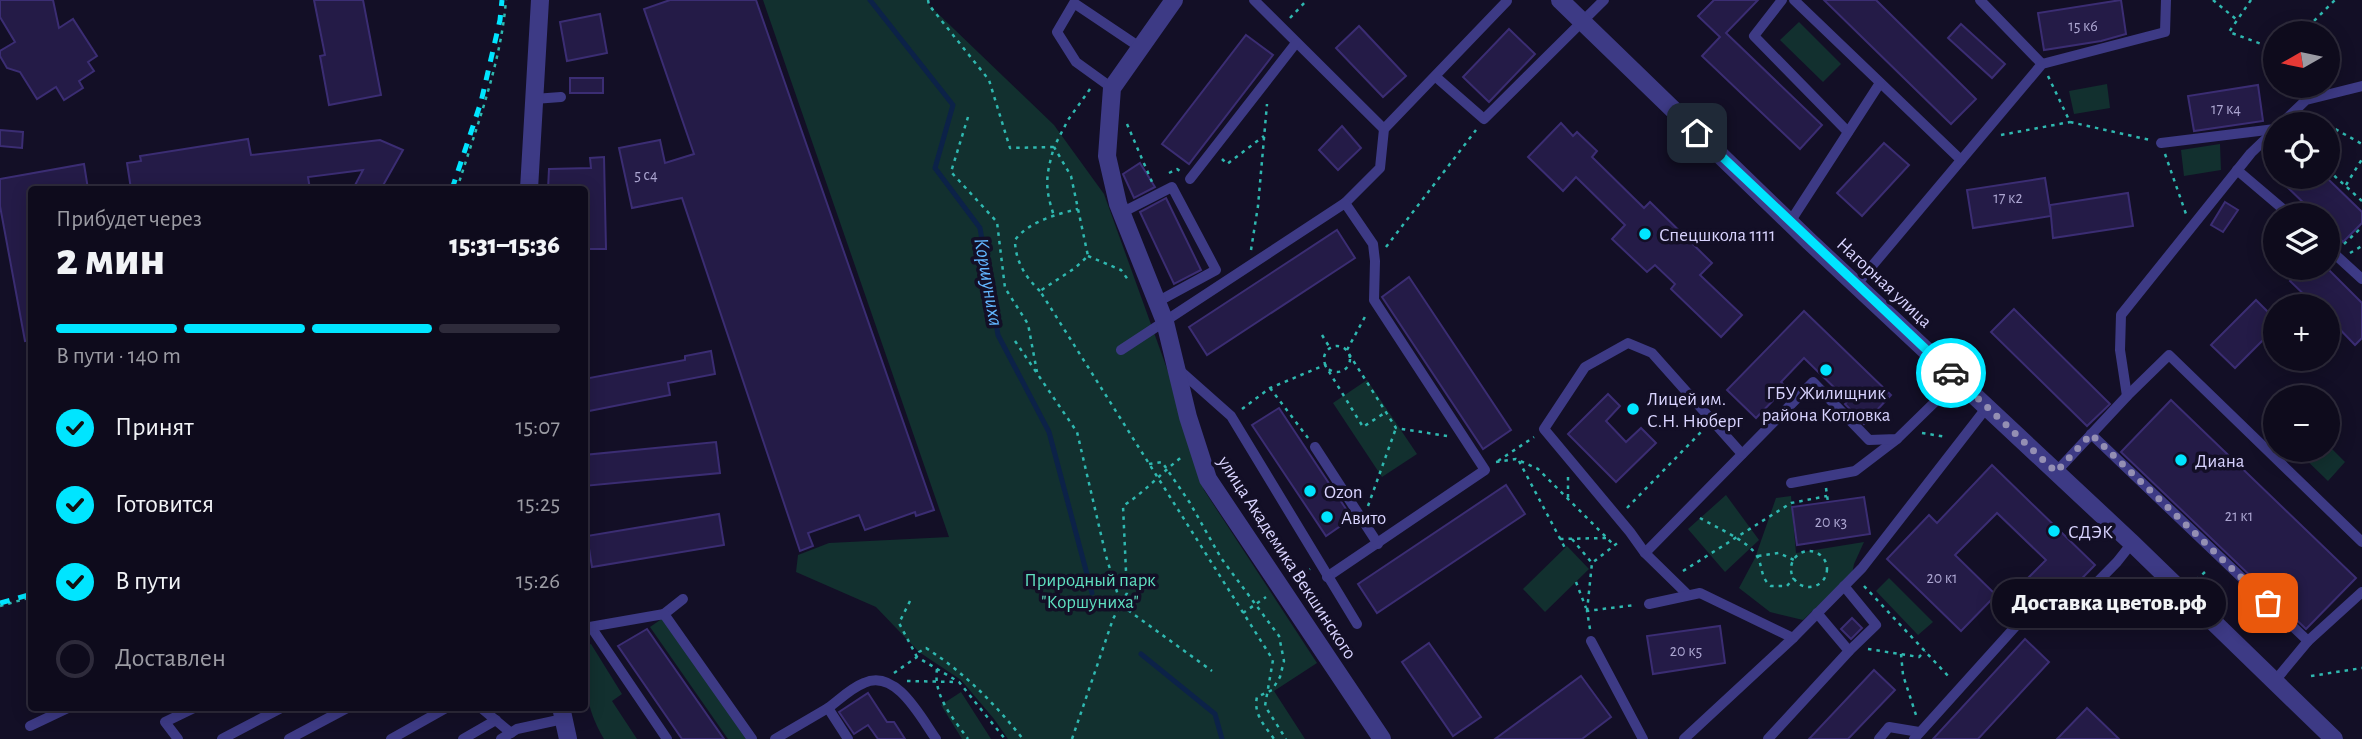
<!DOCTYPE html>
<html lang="ru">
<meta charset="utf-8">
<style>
body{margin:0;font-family:"Alegreya Sans",sans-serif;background:#171425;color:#f1f3f6;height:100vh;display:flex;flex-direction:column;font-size:26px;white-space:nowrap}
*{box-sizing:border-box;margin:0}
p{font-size:23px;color:#9b9ba3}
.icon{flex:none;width:38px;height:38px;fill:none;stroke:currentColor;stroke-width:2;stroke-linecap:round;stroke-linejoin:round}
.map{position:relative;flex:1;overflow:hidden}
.details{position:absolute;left:28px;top:186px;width:560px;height:525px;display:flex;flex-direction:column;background:#0e0b1c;border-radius:7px;box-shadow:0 4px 18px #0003,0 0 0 2px #2e2b3b}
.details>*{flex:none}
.needle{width:46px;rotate:261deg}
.fabs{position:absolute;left:2263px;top:21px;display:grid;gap:14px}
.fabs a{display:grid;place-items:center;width:77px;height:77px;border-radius:50%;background:#0e0b1c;box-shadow:0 4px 18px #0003,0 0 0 2px #2e2b3b;font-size:35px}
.pin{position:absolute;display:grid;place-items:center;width:60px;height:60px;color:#fff;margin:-30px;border-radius:14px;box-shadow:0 4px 10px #0006}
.courier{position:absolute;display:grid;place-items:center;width:70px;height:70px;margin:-35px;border:5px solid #00e5ff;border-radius:50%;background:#fff;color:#222;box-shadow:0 2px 9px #0007}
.bubble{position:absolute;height:49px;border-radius:24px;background:#0e0b1c;box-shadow:0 4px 18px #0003,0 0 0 2px #2e2b3b;font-size:23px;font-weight:800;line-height:49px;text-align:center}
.head em{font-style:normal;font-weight:800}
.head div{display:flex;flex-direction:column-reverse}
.head{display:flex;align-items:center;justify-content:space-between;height:119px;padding:0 28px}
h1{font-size:46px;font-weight:800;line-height:52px}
.bar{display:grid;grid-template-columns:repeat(4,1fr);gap:10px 7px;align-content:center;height:84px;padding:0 28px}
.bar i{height:9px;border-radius:5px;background:#2e2b3b}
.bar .on{background:#00e5ff}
.bar p{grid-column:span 4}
ol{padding:0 28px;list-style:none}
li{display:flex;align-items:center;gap:21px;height:77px}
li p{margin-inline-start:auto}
li .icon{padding:7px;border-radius:50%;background:#00e5ff;color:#111;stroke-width:4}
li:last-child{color:#9b9ba3}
li i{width:38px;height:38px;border:4px solid #2e2b3b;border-radius:50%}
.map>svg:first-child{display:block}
.green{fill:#12302f}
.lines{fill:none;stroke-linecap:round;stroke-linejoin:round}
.stream{stroke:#0c2248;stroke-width:5}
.building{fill:#241b47;stroke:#3b2d73;stroke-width:2}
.path{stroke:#2fb8b0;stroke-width:2.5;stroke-dasharray:3.5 5;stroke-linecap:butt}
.service{stroke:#3d3a85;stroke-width:10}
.minor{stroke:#3d3a85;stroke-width:18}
.tertiary{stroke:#3d3a85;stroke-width:18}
.rail{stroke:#00e5ff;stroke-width:5;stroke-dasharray:10 9;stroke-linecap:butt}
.done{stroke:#948fb3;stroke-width:7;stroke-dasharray:0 12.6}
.route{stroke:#00e5ff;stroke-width:9}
.poi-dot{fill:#00e5ff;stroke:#130f26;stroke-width:2.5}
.labels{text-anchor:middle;stroke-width:7;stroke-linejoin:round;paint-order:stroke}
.number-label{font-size:16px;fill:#aca6d1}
.poi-label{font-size:19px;fill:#d9d4ff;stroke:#130f26;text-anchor:start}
.street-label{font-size:19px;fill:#d9d4ff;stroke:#130f26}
.park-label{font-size:19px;fill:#5fe0c0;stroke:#130f26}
.water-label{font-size:21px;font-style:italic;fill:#62b6ff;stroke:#130f26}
</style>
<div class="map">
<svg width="2362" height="739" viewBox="0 0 2362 739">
<rect width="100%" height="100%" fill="#130f26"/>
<g class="green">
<path d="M763,0H928L929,5L1054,125L1104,194L1170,377L1204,490L1317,663L1274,691L1305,739H1008L994,719L961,680L919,652L876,607L796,572L798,555L829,543L949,537Z"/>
<path d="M1799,22L1841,64L1823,82L1780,40Z"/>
<path d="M2107,84L2110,108L2074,114L2069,91Z"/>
<path d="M2220,144L2221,170L2184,176L2181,150Z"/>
<path d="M1367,380L1417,454L1382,477L1333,403Z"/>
<path d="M2328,445L2345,462L2328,481L2296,450H2328Z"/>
<path d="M1726,495L1759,540L1725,572L1688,529Z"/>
<path d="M1791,496L1796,553L1864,542L1854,564L1852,574L1803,620L1770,612L1739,588L1755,558L1776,498Z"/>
<path d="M1567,546L1589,569L1545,612L1523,589Z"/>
<path d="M1889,578L1933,622L1918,635L1876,591Z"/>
<path d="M663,618L748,739H728L650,627Z"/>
<path d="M591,644L622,694L612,701L637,739H604C585,707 584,682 585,646Z"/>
<path d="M961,692L991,739H962L941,705Z"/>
</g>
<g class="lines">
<g class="stream">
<path d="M870,0L953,105L935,168L980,228L998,335L1049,432L1092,593"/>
<path d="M1141,654L1215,714L1222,739"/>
</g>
</g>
<g class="building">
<path d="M0,0H53L59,28L73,19L97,56L88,62L94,71L79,81L83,88L64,100L56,87L37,99L20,72L7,68L0,56V51L15,42L0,17Z"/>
<path d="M314,0H363L381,95L329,105L320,56L325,55Z"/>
<path d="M670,0H756L934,510L916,516L915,512L865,530L859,515L808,533L813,546L800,551L682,198L632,208L619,148L660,140L665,163L694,154L644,9Z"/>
<path d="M1714,0H1758L1726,33L1822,125L1800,149L1702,56L1720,37L1698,16Z"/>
<path d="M1824,0H1876L1976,99L1951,124Z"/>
<path d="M2121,0L2126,34L2101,41L2044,50L2038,13Z"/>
<path d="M600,14L607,53L567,61L560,22Z"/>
<path d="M1961,24L2005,64L1992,78L1948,38Z"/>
<path d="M1359,26L1406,76L1383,97L1336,48Z"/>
<path d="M1509,29L1535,54L1489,102L1463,77Z"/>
<path d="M1246,35L1273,55L1189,164L1162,144Z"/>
<rect x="570" y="78" width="33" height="15"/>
<path d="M2258,85L2263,121L2194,131L2188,96Z"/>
<path d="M1561,123L1573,136L1577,132L1597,151L1592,157L1644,208L1650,202L1712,263L1700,275L1742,315L1721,337L1671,289L1675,284L1655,265L1647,272L1612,239L1625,225L1576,177L1563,191L1528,157Z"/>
<path d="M1342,126L1361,148L1338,170L1319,150Z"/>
<path d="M0,130L23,132L22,148L0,146Z"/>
<path d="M248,139L251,155L380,140L403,150L381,189H353L363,170L308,177L310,189H131L127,163L141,161L140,156Z"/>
<path d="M1884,143L1909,165L1862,216L1837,193Z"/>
<path d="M604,157L606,249H584V189H548L549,169L591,168L590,158Z"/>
<path d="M1140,163L1155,187L1134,198L1123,174Z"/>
<path d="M84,164L88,189H32V340L25,341L0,206V179Z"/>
<path d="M2277,177H2326L2362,212V223L2343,242L2328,227V215H2316Z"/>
<path d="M2045,178L2051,216L1973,228L1967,190Z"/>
<path d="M2128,193L2133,226L2053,238L2050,205Z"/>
<path d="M1166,198L1201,270L1174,284L1140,212Z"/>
<path d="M2225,202L2238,210L2223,232L2211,225Z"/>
<path d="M1337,230L1355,258L1207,355L1189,327Z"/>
<path d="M2303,268H2327L2362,303V338L2355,345L2328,317V306H2316L2290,281Z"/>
<path d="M1409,277L1511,430L1483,449L1382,297Z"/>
<path d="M2256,300L2275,319V328L2235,368L2211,345Z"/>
<path d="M2014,309L2110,404L2087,426L1991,332Z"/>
<path d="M1804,311L1891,395L1864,424L1845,404L1848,401L1804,358L1781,382L1786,387L1756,418L1727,390Z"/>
<path d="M711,351L715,374L668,383L670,395L584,412V379L685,360V356Z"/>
<path d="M1608,394L1620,406L1606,421L1626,442L1641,428L1656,443L1616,482L1568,434Z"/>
<path d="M2171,400L2356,578L2306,629L2121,452Z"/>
<path d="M1279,408L1352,518L1326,536L1252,425Z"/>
<path d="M716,442L720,473L584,486V455Z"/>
<path d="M1992,465L2095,565L2056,605L2028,578L2046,560L1997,513L1955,555L1996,595L1961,631L1887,559L1929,515L1937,523Z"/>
<path d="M1506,485L1525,514L1377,613L1358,584Z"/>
<path d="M1864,497L1870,534L1797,545L1792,507Z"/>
<path d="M719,514L724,545L592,567L587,536Z"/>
<path d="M1852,618L1862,628L1851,639L1841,629Z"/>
<path d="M1720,626L1725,663L1653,674L1647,636Z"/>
<path d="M647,629L724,739H682L618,646Z"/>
<path d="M2025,639L2049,662L1978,739H1933Z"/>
<path d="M1429,643L1481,717L1453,736L1402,662Z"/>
<path d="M1874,670L1895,690L1848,739H1809Z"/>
<path d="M1581,676L1611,717L1582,739H1495Z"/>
<path d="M868,693L887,722H894L905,739H878L868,725L854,734L839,712Z"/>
<path d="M2087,708L2119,739H2057Z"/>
</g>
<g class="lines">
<g class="path">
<path d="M928,0L929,5L989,80L1010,148L1054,147C1046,176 1044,186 1054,216"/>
<path d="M2213,0L2237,20"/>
<path d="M2251,0L2229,32L2275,49"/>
<path d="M1290,18L1307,0"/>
<path d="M2302,33L2335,0"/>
<path d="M2048,76L2070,122L2150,140"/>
<path d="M1090,89L1068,120L1054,147L1071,176L1088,256L1075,268L1040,291L1273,660L1265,706L1286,739"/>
<path d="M2310,115L2326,124"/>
<path d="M968,117L951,172L997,222L1005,288L1028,324L1037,372"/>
<path d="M1127,124L1152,182"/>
<path d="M2328,125L2362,144"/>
<path d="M2001,135L2070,122"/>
<path d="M2165,154L2186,214"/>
<path d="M1222,159L1227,164L1264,136"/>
<path d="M2328,170L2362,201"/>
<path d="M1169,173L1177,169L1181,172"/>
<path d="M2346,185L2362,159"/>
<path d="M457,189C476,128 501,64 506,0"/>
<path d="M2344,244L2362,227"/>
<path d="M1386,247L1476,130"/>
<path d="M1251,250L1258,206L1267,104"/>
<path d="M2350,253L2362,246"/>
<path d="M1088,256L1121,270L1129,281"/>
<path d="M1040,291C1025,277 1015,260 1015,240C1028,222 1057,214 1078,209"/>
<path d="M1322,335L1330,348"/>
<path d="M1015,341L1077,432L1106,556L1121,605L1212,671"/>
<circle cx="1337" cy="359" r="13"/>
<path d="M1347,350L1367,313"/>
<path d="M1349,354L1396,428L1447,436"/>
<path d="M1270,388L1308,438"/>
<path d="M1242,409L1270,388L1325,365L1363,427L1386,412"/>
<path d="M1922,433L1947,437"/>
<path d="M1498,461L1534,437"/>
<path d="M1519,461L1565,548"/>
<path d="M1496,462L1516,459L1538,469L1614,545"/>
<path d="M1149,464L1162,462L1190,503L1221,558L1279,636L1284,661L1280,677L1272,690L1257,697C1253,714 1265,726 1274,739"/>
<path d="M1568,477V499"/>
<path d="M1826,488L1828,502"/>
<path d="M1368,506L1396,428"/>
<path d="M1627,508L1703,430"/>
<path d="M1700,518C1715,527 1749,541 1757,556C1763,566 1760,578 1771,586H1787L1794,578"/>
<path d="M1560,539L1606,538"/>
<path d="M1572,539L1592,563"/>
<circle cx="1809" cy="569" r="18"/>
<path d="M1758,556L1779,553L1794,560"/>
<path d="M1683,571L1791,503L1827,496"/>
<path d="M1295,578L1310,569"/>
<path d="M2196,580L2205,572"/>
<path d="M1576,582L1586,608"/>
<path d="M1864,586L1950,678"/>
<path d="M910,601L899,623L917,657L919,652L926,648C965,673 995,704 1023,739"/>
<path d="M0,606L32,597"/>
<path d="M1587,611L1592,563L1620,541"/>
<path d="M1243,613L1266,597"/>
<path d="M1590,629L1587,611L1635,605"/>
<path d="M1868,649L1919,657L1925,651"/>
<path d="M1901,654L1903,675L1916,715"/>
<path d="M937,669C933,696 953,718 968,739"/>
<path d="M894,673L917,657L959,682L1005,739"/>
<path d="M2311,676L2362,668"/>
<path d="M907,681L957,682"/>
<path d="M1072,739L1113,619L1127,593L1123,506C1145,492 1162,472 1183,456"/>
</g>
<g class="service">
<path d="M1254,0L1384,129"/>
<path d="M1782,0L1754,36L1848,132"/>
<path d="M1794,0L1961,160"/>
<path d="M1980,0L2042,64"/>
<path d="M1436,77L1484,119L1604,0"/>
<path d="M1112,88L1076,62L1057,32L1074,3L1141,48"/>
<path d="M534,99L561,97"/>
<path d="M2281,124L2306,100L2362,86"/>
<path d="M2161,143L2275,129"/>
<path d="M2237,170L2290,215"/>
<path d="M1190,179L1296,43"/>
<path d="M1345,203L1380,168L1384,129L1507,1"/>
<path d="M1121,213L1172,187L1216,270L1157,302"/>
<path d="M1790,222L1880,83"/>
<path d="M2328,248L2362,279"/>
<path d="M1856,285L2042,64L2165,32L2166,0"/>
<path d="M1121,350L1345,203L1373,244L1375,261L1374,300L1485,470L1327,577"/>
<path d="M1178,369L1231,416L1357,624"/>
<path d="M2127,396L2120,350L2121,315L2251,153L2275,130"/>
<path d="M2091,434L2308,641"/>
<path d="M1315,447L1378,544"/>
<path d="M2056,472L2127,396L2169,355L2362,542"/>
<path d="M1791,483L1855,471L1897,439"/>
<path d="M1645,553L1813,382L1869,440L1897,439L1940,397L1954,376"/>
<path d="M1844,586L1876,625L1849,651"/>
<path d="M1688,595L1645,553L1630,532L1544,429L1585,367L1628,343L1652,353L1742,454"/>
<path d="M1649,604L1700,593L1793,638L1684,739"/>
<path d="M664,614L683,599"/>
<path d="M591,627L667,739"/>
<path d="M584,628L664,614L752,739"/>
<path d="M1793,638L1862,568L1987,407"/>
<path d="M1591,641L1643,739"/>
<path d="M2274,682L2308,641L2362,592"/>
<path d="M480,707L511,733"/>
<path d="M828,708C839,700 851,688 864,683C896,668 921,718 936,739"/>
<path d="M30,726L70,707"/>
<path d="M178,739L165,722L196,707"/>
<path d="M222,739L283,707"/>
<path d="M289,739L349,707"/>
<path d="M391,739L448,707"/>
<path d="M463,739L496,720"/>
<path d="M501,739L517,729L563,719"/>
<path d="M775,739L828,708L848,739"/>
<path d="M1768,739L1849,651L1817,613"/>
<path d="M1879,739L1889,727L1919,732"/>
<path d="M1914,739L2024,617L2065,615L2117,562L2132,543"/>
</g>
<path class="minor" d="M1174,0L1112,88L1107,156L1118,204L1165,322L1188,417L1208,479L1382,739"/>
<g class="tertiary">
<path d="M1560,0L1809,241L2132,543L2334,739"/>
<path d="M529,189L540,0"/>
<path d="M561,707L568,739"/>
</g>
<g class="rail">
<path d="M452,189L481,102L500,20L502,0"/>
<path d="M0,603L32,594"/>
</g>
</g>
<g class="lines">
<path class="done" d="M1951,373L2056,472L2091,434L2268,603"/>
<path class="route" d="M1697,133L1951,373"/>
</g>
<g class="poi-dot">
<circle cx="1645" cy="234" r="7"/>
<circle cx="1826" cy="370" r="7"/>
<circle cx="1633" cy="409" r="7"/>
<circle cx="2181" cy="460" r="7"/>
<circle cx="1310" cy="491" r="7"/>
<circle cx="1327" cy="517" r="7"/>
<circle cx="2054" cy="531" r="7"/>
</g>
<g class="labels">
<g class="number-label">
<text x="2083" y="31">15 к6</text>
<text x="2226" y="114">17 к4</text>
<text x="646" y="180">5 с4</text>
<text x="2008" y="203">17 к2</text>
<text x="2239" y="521">21 к1</text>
<text x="1831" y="527">20 к3</text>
<text x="1942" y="583">20 к1</text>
<text x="1686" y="656">20 к5</text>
</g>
<g class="poi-label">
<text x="1659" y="241">Спецшкола 1111</text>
<text x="1826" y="399" text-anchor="middle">ГБУ Жилищник<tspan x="1826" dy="22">района Котловка</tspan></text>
<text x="1647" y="405">Лицей им.<tspan x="1647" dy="22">С.Н. Нюберг</tspan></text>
<text x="2195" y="467">Диана</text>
<text x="1324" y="498">Ozon</text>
<text x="1341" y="524">Авито</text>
<text x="2068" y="538">СДЭК</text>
</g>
<g class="street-label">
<text transform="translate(1885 282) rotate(43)" y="7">Нагорная улица</text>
<text transform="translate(1288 557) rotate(57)" y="7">улица Академика Векшинского</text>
</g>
<g class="park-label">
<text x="1090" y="586">Природный парк<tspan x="1090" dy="22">"Коршуниха"</tspan></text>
</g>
<g class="water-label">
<text transform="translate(989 282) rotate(80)" y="7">Коршуниха</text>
</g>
</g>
</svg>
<div class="fabs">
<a><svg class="needle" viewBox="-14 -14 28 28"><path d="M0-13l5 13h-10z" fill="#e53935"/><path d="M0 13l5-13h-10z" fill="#9b9ba3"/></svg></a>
<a><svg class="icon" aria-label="locate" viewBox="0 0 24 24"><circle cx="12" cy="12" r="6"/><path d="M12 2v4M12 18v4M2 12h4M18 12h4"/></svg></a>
<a><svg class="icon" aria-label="layers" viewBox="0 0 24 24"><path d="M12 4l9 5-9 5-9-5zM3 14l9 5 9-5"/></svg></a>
<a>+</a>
<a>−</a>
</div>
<div class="pin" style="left:2268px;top:603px;background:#ea580c"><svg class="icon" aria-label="bag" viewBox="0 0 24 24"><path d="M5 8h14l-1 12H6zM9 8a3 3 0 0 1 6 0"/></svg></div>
<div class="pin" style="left:1697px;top:133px;background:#1f2937"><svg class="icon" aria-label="home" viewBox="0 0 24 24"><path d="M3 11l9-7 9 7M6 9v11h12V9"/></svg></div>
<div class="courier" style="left:1951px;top:373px"><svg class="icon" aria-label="car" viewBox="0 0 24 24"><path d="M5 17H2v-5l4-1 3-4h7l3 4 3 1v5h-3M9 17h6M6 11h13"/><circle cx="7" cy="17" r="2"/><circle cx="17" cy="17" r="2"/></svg></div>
<div class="bubble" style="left:1992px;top:579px;width:234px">Доставка цветов.рф</div>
<section class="details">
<div class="head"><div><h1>2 мин</h1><p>Прибудет через</p></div><em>15:31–15:36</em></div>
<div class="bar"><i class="on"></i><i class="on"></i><i class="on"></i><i></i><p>В пути · 140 m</p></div>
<ol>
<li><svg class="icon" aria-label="check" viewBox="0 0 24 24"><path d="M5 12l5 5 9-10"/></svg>Принят<p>15:07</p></li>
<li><svg class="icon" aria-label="check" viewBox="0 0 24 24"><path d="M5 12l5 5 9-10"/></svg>Готовится<p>15:25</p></li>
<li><svg class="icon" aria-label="check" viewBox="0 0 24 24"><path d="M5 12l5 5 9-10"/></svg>В пути<p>15:26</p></li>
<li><i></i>Доставлен</li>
</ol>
</section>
</div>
